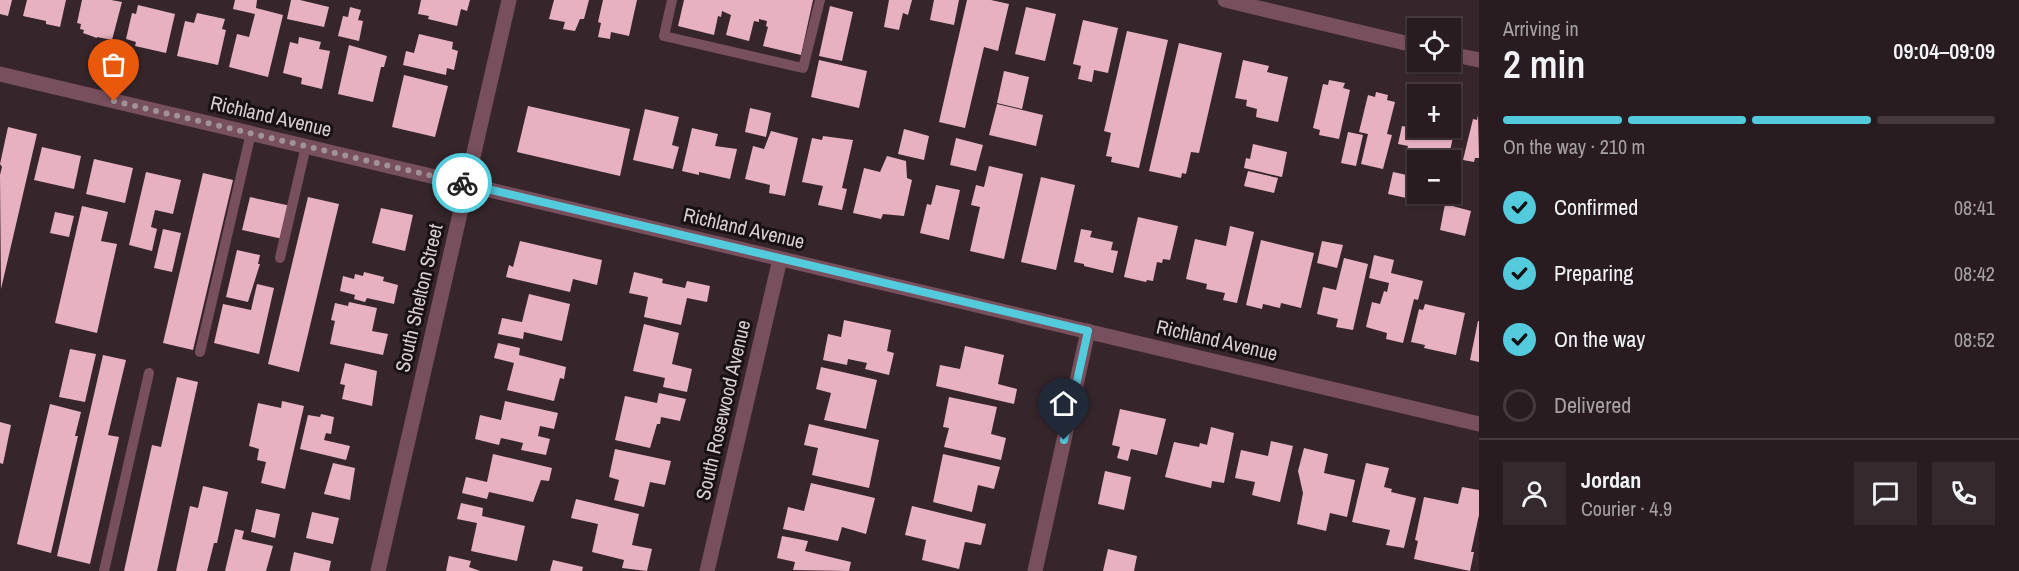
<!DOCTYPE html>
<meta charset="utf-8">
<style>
body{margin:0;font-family:"Archivo Narrow",sans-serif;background:#34292d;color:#f1f3f6;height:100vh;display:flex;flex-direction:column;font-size:22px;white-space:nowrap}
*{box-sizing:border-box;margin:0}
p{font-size:20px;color:#a5a1a5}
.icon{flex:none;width:33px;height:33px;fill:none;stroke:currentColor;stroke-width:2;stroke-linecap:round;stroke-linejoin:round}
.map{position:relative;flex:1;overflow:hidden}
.drawer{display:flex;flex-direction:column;background:#281c20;width:540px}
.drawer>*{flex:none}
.tools{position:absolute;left:1407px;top:18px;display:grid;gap:12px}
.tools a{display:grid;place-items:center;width:54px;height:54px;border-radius:0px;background:#281c20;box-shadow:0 2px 4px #0004,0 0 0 2px #443a3e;font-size:30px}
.pin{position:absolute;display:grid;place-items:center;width:51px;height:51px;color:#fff;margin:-62px -26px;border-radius:50% 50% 50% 0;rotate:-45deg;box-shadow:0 0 6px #0007}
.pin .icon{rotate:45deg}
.courier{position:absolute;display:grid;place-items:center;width:60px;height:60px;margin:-30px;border:4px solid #54cadd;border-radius:50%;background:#fff;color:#222;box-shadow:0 2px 8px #0007}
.summary em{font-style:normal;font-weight:600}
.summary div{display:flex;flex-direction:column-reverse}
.summary{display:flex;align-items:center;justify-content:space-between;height:102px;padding:0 24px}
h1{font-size:39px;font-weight:600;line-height:45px}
.bar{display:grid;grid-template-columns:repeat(4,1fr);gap:9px 6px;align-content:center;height:72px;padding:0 24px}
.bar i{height:8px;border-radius:4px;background:#443a3e}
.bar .selected{background:#54cadd}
.bar p{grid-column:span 4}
.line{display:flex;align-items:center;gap:15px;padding:0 24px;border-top:2px solid #443a3e}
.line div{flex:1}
.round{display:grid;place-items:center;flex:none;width:63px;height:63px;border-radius:0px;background:#34292d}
ol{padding:0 24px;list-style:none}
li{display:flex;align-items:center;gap:18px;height:66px}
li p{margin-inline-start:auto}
li .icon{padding:6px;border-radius:50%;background:#54cadd;color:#111;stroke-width:4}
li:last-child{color:#a5a1a5}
li i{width:33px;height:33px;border:3px solid #443a3e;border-radius:50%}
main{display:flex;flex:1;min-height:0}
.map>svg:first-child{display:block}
.building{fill:#e7b1c1}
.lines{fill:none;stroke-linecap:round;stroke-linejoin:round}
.service{stroke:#784f5c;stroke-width:10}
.minor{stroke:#784f5c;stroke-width:15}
.done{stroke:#a09397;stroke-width:6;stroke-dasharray:0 10.8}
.route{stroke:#54cadd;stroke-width:8}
.labels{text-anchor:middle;stroke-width:6;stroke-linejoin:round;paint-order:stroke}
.street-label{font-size:20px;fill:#d9ced1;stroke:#181113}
</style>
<main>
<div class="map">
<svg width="1479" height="571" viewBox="0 0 1479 571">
<rect width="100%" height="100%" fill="#36262b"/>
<g class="building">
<path d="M0,0H12L8,16L0,14Z"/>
<path d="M27,0H66L60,27L46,24V21L23,16Z"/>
<path d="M82,0H111L122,2L112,40L97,37V38L83,33L84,30L80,29L81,24L77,23Z"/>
<path d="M235,0H257L256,8L283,15L268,77L229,67L237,34L249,37L255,14L233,9Z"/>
<path d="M291,0H300L329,7L324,27L287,19Z"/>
<path d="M421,0H470L467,11L461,9L457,26L428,19L429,16L418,14Z"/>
<path d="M554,0H589L584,19H580L575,31L563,29L565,22L549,19Z"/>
<path d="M603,0H637L629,36L611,32L610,39L598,37L601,23L598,22Z"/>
<path d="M684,0H813L801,55L763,46L768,27L766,26L767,21L759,19V22L754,21L749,41L726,35L731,15L722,11L721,17L718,16L714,35L678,26Z"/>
<path d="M889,0H912L908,15L903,13L899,30L884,27Z"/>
<path d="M934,0H959L954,25L930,20Z"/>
<path d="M967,0H991L1009,4L998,51L984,47L965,128L939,122Z"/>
<path d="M138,5L175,14L166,53L135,46L136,42L126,39L132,13L136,14Z"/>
<path d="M830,6L853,12L842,61L819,56Z"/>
<path d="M350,7L361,10L358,20L363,21L359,41L338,36L343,16L348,17Z"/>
<path d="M1026,7L1056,14L1045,61L1015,54Z"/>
<path d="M197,13L225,19L222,29L226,30L218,65L177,56L185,21L194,23Z"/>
<path d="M1083,20L1118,28L1108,73L1094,70L1092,82L1078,79L1081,66L1073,64Z"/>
<path d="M1127,31L1168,40L1139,168L1111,162L1112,157L1106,156L1111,133L1104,131Z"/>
<path d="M419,34L453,42L452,49L458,51L454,70L447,68L446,75L403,65L406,51L414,53Z"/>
<path d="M299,37L321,42L319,49L330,51L322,89L301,84L302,78L283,73L290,42L298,44Z"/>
<path d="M1179,43L1222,53L1199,153L1191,152L1186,174L1182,173L1181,178L1149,171Z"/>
<path d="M349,45L387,56L384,67H381L373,102L338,94Z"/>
<path d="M819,60L867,71L859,108L811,97Z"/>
<path d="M1243,60L1269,66L1267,72L1288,77L1278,122L1256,117L1257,109L1246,106L1247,100L1235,98Z"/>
<path d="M1004,71L1029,77L1022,109L997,103Z"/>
<path d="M404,75L448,86L435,137L392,127Z"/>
<path d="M1329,80L1345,83L1343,88L1350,90L1339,139L1319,135L1320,130L1313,128L1323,84L1328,85Z"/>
<path d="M1376,92L1388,95L1387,100L1395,102L1387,134L1392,135L1383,169L1361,164L1368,134L1359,132L1368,95L1375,97Z"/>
<path d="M997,104L1043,115L1036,146L989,135Z"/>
<path d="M528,106L630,129L620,176L517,152Z"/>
<path d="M750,108L771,113L766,137L745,132Z"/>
<path d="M645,109L679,117L672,145L679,147L673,169L633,160Z"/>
<path d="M1478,115L1479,158H1475L1474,162L1463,160L1473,119L1477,120Z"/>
<path d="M1450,117L1457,119L1448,160H1418V166L1412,165L1414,158L1407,150L1408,146L1398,144L1402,126L1412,128L1413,125L1418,128H1450Z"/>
<path d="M8,127L37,134L1,289L0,175L2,167L0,164Z"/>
<path d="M692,128L718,134L715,146L737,149L730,179L699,172V175L682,171Z"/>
<path d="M904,129L929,136L924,160L898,154Z"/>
<path d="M771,131L798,138L785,196L769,193L770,185L745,179L753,146L764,149Z"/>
<path d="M1348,132L1363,135L1356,166L1341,163Z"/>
<path d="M823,136L853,140L842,188L847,189L842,210L818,205L823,186L802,182L812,138L822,140Z"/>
<path d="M956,138L983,145L976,171L950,165Z"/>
<path d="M1253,144L1287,152L1282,177L1244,168L1246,158L1250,159Z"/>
<path d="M42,147L81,156L74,189L34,180Z"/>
<path d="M887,156L906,161L907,178L912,180L904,216L883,214L881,219L853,213L864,168L880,172Z"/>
<path d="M94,159L133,168L125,203L86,194Z"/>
<path d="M989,166L1023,174L1004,259L970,251L980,207L971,205L976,185L984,187Z"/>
<path d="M1248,171L1278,178L1274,193L1244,186Z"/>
<path d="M146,172L181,180L173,214L155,210L151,227L157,229L152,251L129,245Z"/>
<path d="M1393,172L1416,177L1411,199L1388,194Z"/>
<path d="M203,173L233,180L193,350L163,343Z"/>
<path d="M1041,177L1075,185L1056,270L1021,262Z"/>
<path d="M936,185L960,190L949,240L920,233L927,204L931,205Z"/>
<path d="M250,197L291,206L283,239L242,230Z"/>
<path d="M308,197L339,204L299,372L268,364Z"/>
<path d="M1445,204L1471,211L1465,236L1440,230Z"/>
<path d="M82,206L108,212L101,241L117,244L97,333L55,323Z"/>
<path d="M381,208L413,215L405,251L372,243Z"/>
<path d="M55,212L74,216L69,237L50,233Z"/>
<path d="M1138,217L1178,226L1170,260L1163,259L1162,263L1157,262L1153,281L1147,280L1146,282L1124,277Z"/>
<path d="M1230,226L1254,232L1237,303L1223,300L1225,293L1206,289L1207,284L1186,279L1195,239L1226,246Z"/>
<path d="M163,229L181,233L172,272L154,268Z"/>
<path d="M1081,229L1092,231L1090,237L1113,242L1111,250L1118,251L1113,273L1084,266V264L1074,262Z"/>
<path d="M1261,240L1314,253L1301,308L1281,303L1280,308L1263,304L1262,309L1246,305Z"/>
<path d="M520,241L602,260L597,285L573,279L570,292L506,277L509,265L513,267Z"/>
<path d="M1322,241L1343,245L1337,268L1317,263Z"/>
<path d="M237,250L260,255L258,264H260L248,302L226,297Z"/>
<path d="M1374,255L1394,260L1391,273L1423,281L1418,300L1414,299L1403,343L1386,339L1387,333L1366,327L1372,302L1380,304L1384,291L1387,292L1389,283L1369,278Z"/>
<path d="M1344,258L1368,264L1353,330L1336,327L1338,319L1317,314L1323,287L1336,290Z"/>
<path d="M364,272L384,277L383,281L398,285L394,304L367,298L365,302L354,299L355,295L340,291L343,276L354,279L355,274L363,276Z"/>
<path d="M634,272L663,279L662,283L685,288L687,281L710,286L707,302L687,298L681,325L644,317L648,297L629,293Z"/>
<path d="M257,284L274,288L259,354L214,343L223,304L251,310Z"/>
<path d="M529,294L570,304L562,341L524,332L523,339L498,334L502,318L522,322Z"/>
<path d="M349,302L377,308L372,331L388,334L383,355L330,344L335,321L331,320L335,303L348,306Z"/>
<path d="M1425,304L1465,313L1456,355L1424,348L1425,345L1411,342L1419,309L1423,310Z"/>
<path d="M844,320L891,330L887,351L894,353L889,375L865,369L867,363L848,359L847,365L823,360L828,334L841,337Z"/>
<path d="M1478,321H1479V362L1470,360Z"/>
<path d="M644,324L679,333L672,364L692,369L687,392L663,387L665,378L633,371Z"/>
<path d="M498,343L520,348L519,355L566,367L564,379L560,378L554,401L507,390L514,363L494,358Z"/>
<path d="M965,346L1004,355L998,384L1017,389L1014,404L936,386L940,365L960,369Z"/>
<path d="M70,349L96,354L85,402L59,397Z"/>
<path d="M103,355L126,360L108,435L119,437L90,564L57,556Z"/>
<path d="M345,363L377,371L372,406L342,399L345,385L340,384Z"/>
<path d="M821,367L877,380L866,429L824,420L831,393L816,389Z"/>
<path d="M177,377L198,382L157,571H124L152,445L161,447Z"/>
<path d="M659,393L686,399L680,421L661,417L660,424H657L650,448L615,440L625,396L657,403Z"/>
<path d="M949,397L997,407L991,434L1006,438L1001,460L944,447L949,428L943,427Z"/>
<path d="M282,401L304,406L285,489L261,483L266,462L257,460L259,449L249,446L258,403L281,408Z"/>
<path d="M505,401L558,413L554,429L540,426L538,436L550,439L546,455L521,450L523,443L501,438L499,445L475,439L480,415L501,420Z"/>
<path d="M50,404L81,412L75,436H78L51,553L17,544Z"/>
<path d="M1120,409L1166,419L1157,455L1131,449L1128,461L1117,458L1120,447L1112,445Z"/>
<path d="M321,414L334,417L331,434L326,433L324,440L350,446L346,460L300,449L308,415L320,417Z"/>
<path d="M0,422L11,425L3,464L0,463Z"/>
<path d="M809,424L879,440L869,488L812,475L818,448L804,445Z"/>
<path d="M1211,427L1234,433L1224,483L1212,481L1211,488L1165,477L1174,442L1199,447L1200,443L1207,445Z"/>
<path d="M1271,441L1293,446L1280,502L1252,495L1255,482L1235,478L1241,450L1268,456Z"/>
<path d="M1304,448L1328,454L1324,473L1355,480L1347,517L1330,513L1326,531L1297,524L1303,493L1298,471Z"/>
<path d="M615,449L671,461L665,485L650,482L644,507L614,500L619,480L609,477Z"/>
<path d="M493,454L552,468L549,481L541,480L533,502L489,492L487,499L462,493L466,477L487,482Z"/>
<path d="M943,454L1000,467L994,489L978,485L972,512L933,502Z"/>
<path d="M333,463L355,468L350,500L324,494Z"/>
<path d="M1366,463L1389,468L1384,487L1392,489L1391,492L1416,498L1404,548L1386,545L1390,530L1352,522Z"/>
<path d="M1105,471L1131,477L1124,510L1098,504Z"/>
<path d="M811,483L875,498L866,534L842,527L838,541L783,529L788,507L804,511Z"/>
<path d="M203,486L228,492L217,543H214L207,571H176L190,506L198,508Z"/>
<path d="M1462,487L1479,490V515L1471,552H1474L1470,571L1414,559L1418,541L1415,540L1424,497L1458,504Z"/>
<path d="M576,499L639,514L632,545L652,549L647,571L622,568L624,560L592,552L598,524L571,518Z"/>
<path d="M461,503L483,508L482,516L525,526L517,561L471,551L477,523L457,519Z"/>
<path d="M912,506L986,524L981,545L965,542L959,569L922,560L926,540L905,535Z"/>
<path d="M256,509L280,514L275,538L251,532Z"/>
<path d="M312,512L339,518L333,544L306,538Z"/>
<path d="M235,529L244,531L242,539L273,546L266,571H225Z"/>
<path d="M782,536L808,541L805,551L851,562L849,571L793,570L795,562L777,558Z"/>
<path d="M1108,549L1137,556L1134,571H1103Z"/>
<path d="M294,552L331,561L329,571H290Z"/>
<path d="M449,556L471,561L469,567L480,571H446Z"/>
<path d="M553,560L583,567L582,571H550Z"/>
</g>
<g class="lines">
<g class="service">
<path d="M672,0L664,36L803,68L820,0"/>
<path d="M280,258L306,146"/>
<path d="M200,352L251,133"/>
<path d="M104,571L149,373"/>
</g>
<g class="minor">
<path d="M1225,0L1418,46"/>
<path d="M1450,54L1479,60"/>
<path d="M0,74L1479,424"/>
<path d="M378,571L509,0"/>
<path d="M707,571L780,259"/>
<path d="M1035,571L1088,331"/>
</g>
</g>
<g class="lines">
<path class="done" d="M114,101L462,183"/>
<path class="route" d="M462,183L1088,331L1064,440"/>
</g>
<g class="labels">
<g class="street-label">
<text transform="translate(271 116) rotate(13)" y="7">Richland Avenue</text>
<text transform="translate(744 228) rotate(13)" y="7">Richland Avenue</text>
<text transform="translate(419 298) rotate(-77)" y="7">South Shelton Street</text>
<text transform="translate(1217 340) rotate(13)" y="7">Richland Avenue</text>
<text transform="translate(723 410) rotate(-77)" y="7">South Rosewood Avenue</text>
</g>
</g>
</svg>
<div class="tools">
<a><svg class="icon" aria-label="locate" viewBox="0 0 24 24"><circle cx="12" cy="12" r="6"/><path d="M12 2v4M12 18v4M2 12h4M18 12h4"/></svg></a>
<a>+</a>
<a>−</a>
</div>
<div class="pin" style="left:114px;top:101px;background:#ea580c"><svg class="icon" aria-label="bag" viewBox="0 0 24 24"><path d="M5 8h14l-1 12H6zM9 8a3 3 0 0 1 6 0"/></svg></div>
<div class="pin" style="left:1064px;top:440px;background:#1f2937"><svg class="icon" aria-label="home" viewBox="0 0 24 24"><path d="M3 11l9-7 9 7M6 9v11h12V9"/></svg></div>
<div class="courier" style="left:462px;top:183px"><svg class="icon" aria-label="bike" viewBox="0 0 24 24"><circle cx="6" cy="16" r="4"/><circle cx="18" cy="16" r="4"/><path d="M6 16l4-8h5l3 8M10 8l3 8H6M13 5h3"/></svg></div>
</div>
<section class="drawer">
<div class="summary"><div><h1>2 min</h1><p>Arriving in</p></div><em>09:04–09:09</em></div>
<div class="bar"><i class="selected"></i><i class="selected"></i><i class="selected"></i><i></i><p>On the way · 210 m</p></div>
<ol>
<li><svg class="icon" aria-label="check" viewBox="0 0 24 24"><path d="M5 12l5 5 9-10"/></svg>Confirmed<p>08:41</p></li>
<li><svg class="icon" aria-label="check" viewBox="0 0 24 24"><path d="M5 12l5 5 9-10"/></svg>Preparing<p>08:42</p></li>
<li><svg class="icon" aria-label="check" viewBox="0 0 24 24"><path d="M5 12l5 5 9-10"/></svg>On the way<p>08:52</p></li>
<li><i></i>Delivered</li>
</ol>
<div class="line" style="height:108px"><a class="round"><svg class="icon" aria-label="person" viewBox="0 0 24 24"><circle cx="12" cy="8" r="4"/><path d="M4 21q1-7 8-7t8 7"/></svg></a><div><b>Jordan</b><p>Courier · 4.9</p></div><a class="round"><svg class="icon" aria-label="chat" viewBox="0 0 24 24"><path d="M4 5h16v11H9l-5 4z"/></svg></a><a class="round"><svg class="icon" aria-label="phone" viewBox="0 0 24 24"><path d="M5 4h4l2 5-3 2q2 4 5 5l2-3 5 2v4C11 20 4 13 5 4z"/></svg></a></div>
</section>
</main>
